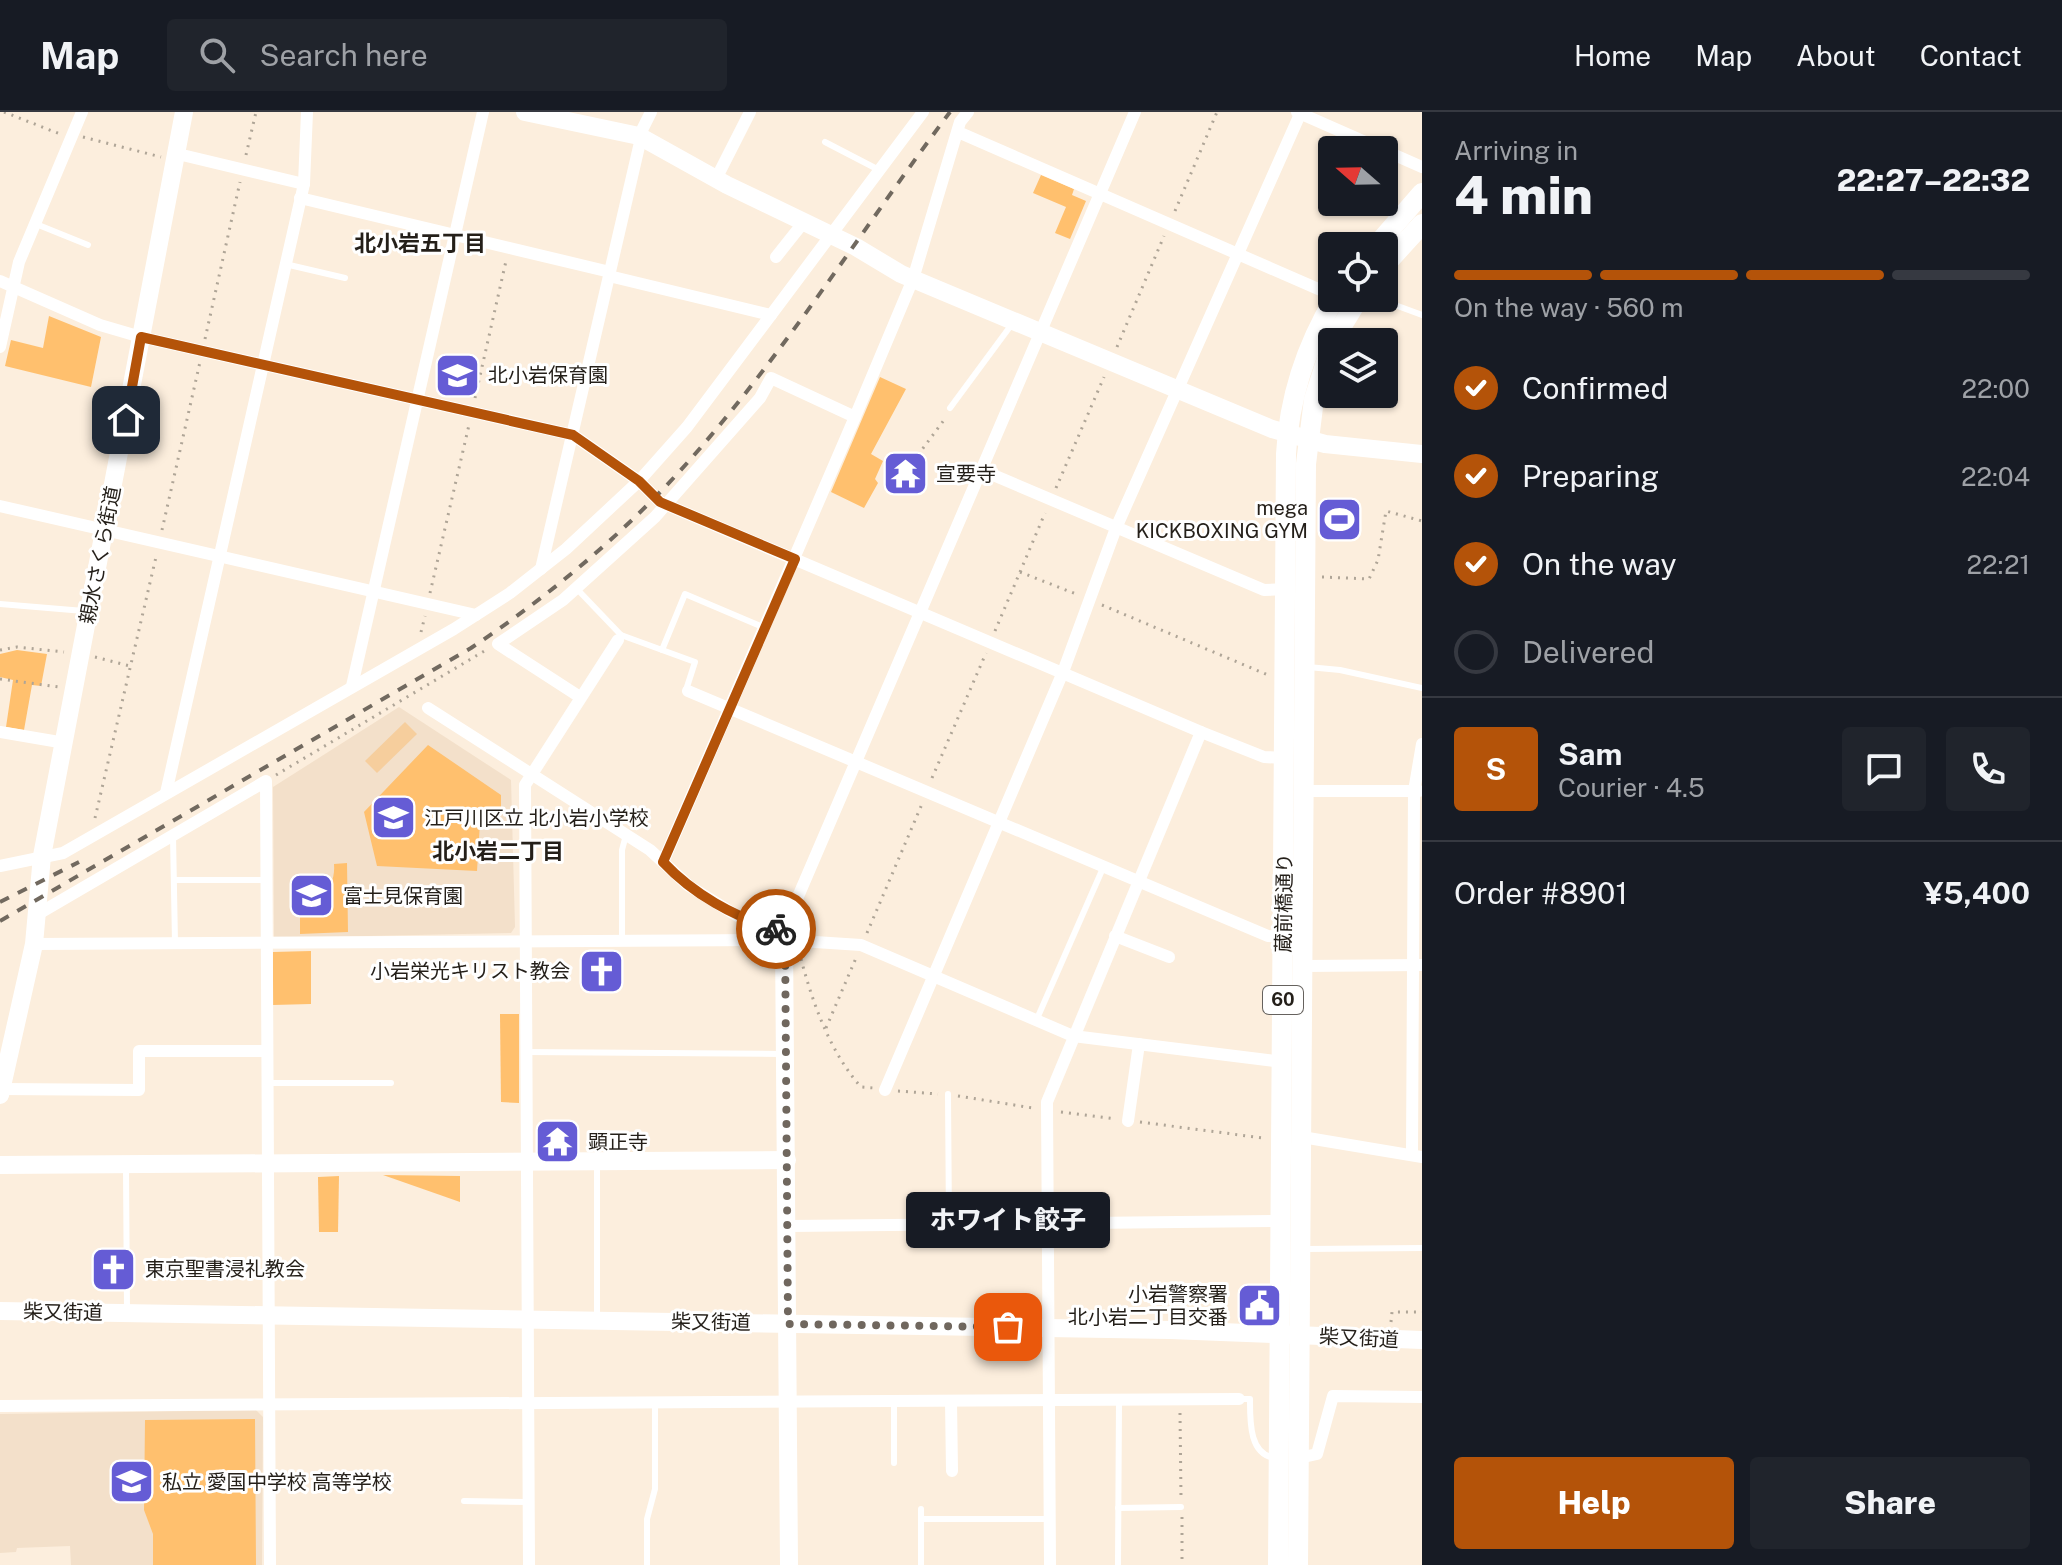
<!DOCTYPE html>
<meta charset="utf-8">
<style>
body{margin:0;font-family:"Public Sans","Noto Sans JP",sans-serif;background:#20242c;color:#f1f3f6;height:100vh;display:flex;flex-direction:column;font-size:30px;white-space:nowrap}
*{box-sizing:border-box;margin:0}
p{font-size:26px;color:#9ea1a6}
.icon{flex:none;width:44px;height:44px;fill:none;stroke:currentColor;stroke-width:2;stroke-linecap:round;stroke-linejoin:round}
.map{position:relative;flex:1;overflow:hidden}
.details{display:flex;flex-direction:column;background:#171b24;width:640px}
.details>*{flex:none}
.needle{width:52px;rotate:290deg}
.buttons{position:absolute;left:1318px;top:24px;display:grid;gap:16px}
.buttons a{display:grid;place-items:center;width:80px;height:80px;border-radius:8px;background:#171b24;box-shadow:0 2px 6px #0004;font-size:40px}
.pin{position:absolute;display:grid;place-items:center;width:68px;height:68px;color:#fff;margin:-34px;border-radius:16px;box-shadow:0 4px 12px #0006}
.courier{position:absolute;display:grid;place-items:center;width:80px;height:80px;margin:-40px;border:6px solid #b45309;border-radius:50%;background:#fff;color:#222;box-shadow:0 2px 10px #0007}
.bubble{position:absolute;height:56px;border-radius:8px;background:#171b24;box-shadow:0 2px 6px #0004;font-size:26px;font-weight:800;line-height:56px;text-align:center}
.overview em{font-style:normal;font-weight:800}
.overview div{display:flex;flex-direction:column-reverse}
.overview{display:flex;align-items:center;justify-content:space-between;height:136px;padding:0 32px}
h1{font-size:52px;font-weight:800;line-height:60px}
.bar{display:grid;grid-template-columns:repeat(4,1fr);gap:12px 8px;align-content:center;height:96px;padding:0 32px}
.bar i{height:10px;border-radius:6px;background:#363941}
.bar .active{background:#b45309}
.bar p{grid-column:span 4}
.line{display:flex;align-items:center;gap:20px;padding:0 32px;border-top:2px solid #363941}
.line div{flex:1}
.round{display:grid;place-items:center;flex:none;width:84px;height:84px;border-radius:8px;background:#20242c}
ol{padding:0 32px;list-style:none}
li{display:flex;align-items:center;gap:24px;height:88px}
li p{margin-inline-start:auto}
li .icon{padding:8px;border-radius:50%;background:#b45309;color:#fff;stroke-width:4}
li:last-child{color:#9ea1a6}
li i{width:44px;height:44px;border:4px solid #363941;border-radius:50%}
.action{display:flex;gap:16px;margin-top:auto;padding:16px 32px}
.action a{flex:1;height:92px;border-radius:8px;background:#b45309;color:#fff;font-size:32px;font-weight:800;line-height:92px;text-align:center}
.action a+a{background:#20242c;color:#f1f3f6}
header{display:flex;align-items:center;gap:48px;box-sizing:border-box;height:112px;padding:0 40px;background:#171b24;border-bottom:2px solid #363941}
header strong{font-size:38px}
nav{display:flex;gap:44px;margin-inline-start:auto;font-size:28px}
.search{width:560px;height:72px;background:#20242c;display:flex;align-items:center;gap:20px;box-sizing:border-box;padding:0 28px;border-radius:8px;color:#9ea1a6;font-size:30px}
main{display:flex;flex:1;min-height:0}
.map>svg:first-child{display:block}
.built{fill:#f3e0ca}
.green{fill:#ffc06e}
.water{fill:#f6ce9d}
.lines{fill:none;stroke-linecap:round;stroke-linejoin:round}
.path{stroke:#afa597;stroke-width:3;stroke-dasharray:2 6;stroke-linecap:butt}
.lane{stroke:#fff;stroke-width:6}
.street{stroke:#fff;stroke-width:12}
.secondary{stroke:#fff;stroke-width:18}
.primary{stroke:#fff;stroke-width:20}
.rail{stroke:#71695f;stroke-width:4;stroke-dasharray:10 10;stroke-linecap:butt}
.done{stroke:#70675e;stroke-width:8;stroke-dasharray:0 14.4}
.route{stroke:#b45309;stroke-width:10}
.labels{text-anchor:middle;stroke-width:6;stroke-linejoin:round;paint-order:stroke}
.shield{fill:#fff;stroke:#66625e;stroke-width:2}
.shield-label{font-size:18px;font-weight:bold;fill:#241f19}
.poi-label{font-size:20px;fill:#241f19;stroke:#fff;text-anchor:start}
.street-label{font-size:20px;fill:#241f19;stroke:#fff}
.neighbourhood-label{font-size:22px;font-weight:bold;fill:#241f19;stroke:#fff}
</style>
<header>
<strong>Map</strong>
<div class="search"><svg class="icon" aria-label="search" viewBox="0 0 24 24"><circle cx="10" cy="10" r="6"/><path d="M15 15l6 6"/></svg>Search here</div>
<nav><a>Home</a><a>Map</a><a>About</a><a>Contact</a></nav>
</header>
<main>
<div class="map">
<svg width="1422" height="1453" viewBox="0 0 1422 1453">
<rect width="100%" height="100%" fill="#fceedd"/>
<g class="built">
<path d="M399,595L511,668L515,815L511,821L274,826L273,675Z"/>
<path d="M256,1298L263,1305L262,1453H71L70,1434L17,1436L16,1440L0,1441V1302Z"/>
</g>
<g class="green">
<path d="M1041,63L1074,77L1072,83L1086,89L1070,127L1055,121L1066,95L1033,81Z"/>
<path d="M49,204L101,225L91,275L5,254L11,228L43,236Z"/>
<path d="M880,265L906,277L871,342L883,349L875,367L878,371L864,396L831,380Z"/>
<path d="M17,538L47,542L41,574L32,573L24,618L6,615L13,568L0,565V542Z"/>
<path d="M428,633L501,683V711H480L477,759L377,754L364,700Z"/>
<path d="M347,751L348,820L300,822V799C320,791 336,775 334,752Z"/>
<path d="M311,839V892L273,893V840Z"/>
<path d="M500,902H519V991L501,990Z"/>
<path d="M383,1063L460,1064V1090Z"/>
<path d="M339,1064L338,1120H319L318,1065Z"/>
<path d="M255,1307L256,1453H153V1422L144,1398L145,1308Z"/>
</g>
<path class="water" d="M405,610L417,622L377,661L365,649Z"/>
<g class="lines">
<g class="path">
<path d="M4,0L60,22"/>
<path d="M83,25L161,45"/>
<path d="M246,43L256,0"/>
<path d="M1175,99L1217,0"/>
<path d="M205,227L240,70"/>
<path d="M1117,235L1164,124"/>
<path d="M475,286L506,149"/>
<path d="M918,343L944,308"/>
<path d="M1056,376L1104,265"/>
<path d="M162,418L200,250"/>
<path d="M1020,460L1076,482"/>
<path d="M1322,465L1369,467L1378,448L1386,399L1422,409"/>
<path d="M430,481L469,313"/>
<path d="M1102,493L1268,563"/>
<path d="M995,519L1045,401"/>
<path d="M421,520L425,504"/>
<path d="M0,538L17,535L64,540"/>
<path d="M95,545L130,554"/>
<path d="M0,567L59,575"/>
<path d="M276,663L486,538"/>
<path d="M932,666L986,541"/>
<path d="M95,706L156,445"/>
<path d="M867,821L922,692"/>
<path d="M801,847C813,892 830,940 861,975L874,976"/>
<path d="M826,916L856,846"/>
<path d="M898,979L938,982"/>
<path d="M958,984L1033,996"/>
<path d="M1061,1000L1116,1007"/>
<path d="M1140,1010L1263,1026"/>
<path d="M1391,1210L1392,1200H1422"/>
<path d="M1180,1301L1181,1385"/>
<path d="M1182,1405V1453"/>
</g>
<g class="lane">
<path d="M825,30L879,58"/>
<path d="M36,112L88,133"/>
<path d="M285,152L345,166"/>
<path d="M1376,186L1422,203"/>
<path d="M950,296L1012,212"/>
<path d="M577,477L621,523"/>
<path d="M0,492L84,499"/>
<path d="M618,528L621,523L695,550L686,578"/>
<path d="M662,538L685,482L765,516"/>
<path d="M1308,555L1340,558L1422,576"/>
<path d="M173,724L175,831"/>
<path d="M174,768H266"/>
<path d="M622,829V738L626,723"/>
<path d="M1036,909L1103,756"/>
<path d="M525,940L782,942"/>
<path d="M267,971H391"/>
<path d="M948,982L949,1113"/>
<path d="M597,1052V1205"/>
<path d="M126,1056L127,1197"/>
<path d="M1306,1137L1422,1136"/>
<path d="M1239,1287H1250C1250,1309 1249,1344 1276,1346"/>
<path d="M894,1351V1289"/>
<path d="M464,1389L528,1390"/>
<path d="M1118,1396L1181,1395"/>
<path d="M921,1397V1453"/>
<path d="M921,1407H1050"/>
<path d="M647,1453V1407L655,1377V1291"/>
<path d="M1118,1453L1119,1289"/>
</g>
<g class="street">
<path d="M1297,0L1422,55"/>
<path d="M958,20L1332,183"/>
<path d="M639,24L651,0"/>
<path d="M178,42L304,72"/>
<path d="M716,67L750,0"/>
<path d="M300,86L610,160"/>
<path d="M776,145L803,111"/>
<path d="M609,164L771,203"/>
<path d="M0,169L100,213L141,225L573,323L639,369L660,390L1201,620L1264,645L1285,646"/>
<path d="M0,235L19,150L82,0"/>
<path d="M979,357L1264,478L1286,477"/>
<path d="M0,394L476,503"/>
<path d="M541,457L641,26"/>
<path d="M352,574L483,0"/>
<path d="M688,579L1268,824L1284,825"/>
<path d="M580,585L498,532L563,488L655,405L760,286L771,266L855,305L913,167L960,10L968,0"/>
<path d="M428,596L650,738L689,774L744,808L785,820"/>
<path d="M0,620L65,631"/>
<path d="M1305,679H1419"/>
<path d="M166,681L304,72L307,0"/>
<path d="M663,750L855,305"/>
<path d="M0,754L63,741L454,517L510,481L566,437L639,369L687,315L923,0"/>
<path d="M38,802L266,669L270,1453"/>
<path d="M1115,824L1169,845"/>
<path d="M784,828L791,801L1135,0"/>
<path d="M34,832L784,828L861,833L1073,924L1283,950"/>
<path d="M1304,854L1422,853"/>
<path d="M2,977L139,978V939H267"/>
<path d="M885,978L1063,560L1116,416L1301,0"/>
<path d="M1128,1009L1139,932"/>
<path d="M1302,1025L1422,1045"/>
<path d="M1412,1042L1414,679L1422,632"/>
<path d="M788,1114L1283,1109"/>
<path d="M951,1289L952,1359"/>
<path d="M0,1294L1239,1287"/>
<path d="M1299,1346L1317,1342L1333,1284L1422,1285"/>
<path d="M529,1453L525,673L618,528"/>
<path d="M1050,1453L1047,990L1201,620"/>
</g>
<g class="secondary">
<path d="M525,0L639,24L727,73L856,135L901,162L1272,317L1325,332L1422,342"/>
<path d="M784,828L789,1453"/>
<path d="M0,983L34,832L42,744L184,0"/>
<path d="M0,1053L787,1048"/>
<path d="M0,1199L1170,1218L1422,1228"/>
</g>
<g class="primary">
<path d="M1376,134L1422,81"/>
<path d="M1384,154L1422,112"/>
<path d="M1332,230L1359,186"/>
<path d="M1278,1453L1286,342C1289,286 1306,234 1335,186"/>
<path d="M1298,1453L1306,352L1314,287L1332,231"/>
</g>
<g class="rail">
<path d="M0,790L79,750"/>
<path d="M0,809L471,536C549,484 625,421 688,350C784,242 863,116 950,0"/>
</g>
</g>
<g class="lines">
<path class="done" d="M776,817L785,820L788,1212L1008,1215"/>
<path class="route" d="M126,308L141,225L573,323L639,369L660,390L795,447L663,750C693,782 734,805 776,817"/>
</g>
<defs>
<symbol id="school-square" viewBox="-11 -11 22 22"><rect x="-9" y="-9" width="18" height="18" rx="4" fill="#655cd5" stroke="#fff"/><path d="M0-5L7-2L0 1L-7-2ZM-4 1L0 2.5L4 1V4Q0 6-4 4Z" fill="#fff"/></symbol>
<symbol id="temple-square" viewBox="-11 -11 22 22"><rect x="-9" y="-9" width="18" height="18" rx="4" fill="#655cd5" stroke="#fff"/><path d="M0-6L5-2H3V0L6.5 2.5H4V6H1.5V3h-3V6H-4V2.5H-6.5L-3 0V-2H-5Z" fill="#fff"/></symbol>
<symbol id="stadium-square" viewBox="-11 -11 22 22"><rect x="-9" y="-9" width="18" height="18" rx="4" fill="#655cd5" stroke="#fff"/><path d="M0-5a6.5 5 0 1 0 0 10a6.5 5 0 1 0 0-10ZM-3.5-1.8h7v3.6h-7Z" fill="#fff"/></symbol>
<symbol id="church-square" viewBox="-11 -11 22 22"><rect x="-9" y="-9" width="18" height="18" rx="4" fill="#655cd5" stroke="#fff"/><path d="M-1.2-6h2.4v3.5h3.3v2.4h-3.3V6h-2.4V-.1h-3.3v-2.4h3.3Z" fill="#fff"/></symbol>
<symbol id="civic-square" viewBox="-11 -11 22 22"><rect x="-9" y="-9" width="18" height="18" rx="4" fill="#655cd5" stroke="#fff"/><path d="M-.6-6.5H3V-4.5H.6V-3L4-1V1h2V6H-6V1h2V-1L-.6-3ZM-1.2 2.5V6h2.4V2.5Z" fill="#fff"/></symbol>
</defs>
<g fill-rule="evenodd">
<use href="#school-square" x="432" y="238" width="51" height="51"/>
<use href="#temple-square" x="880" y="336" width="51" height="51"/>
<use href="#stadium-square" x="1314" y="382" width="51" height="51"/>
<use href="#school-square" x="368" y="680" width="51" height="51"/>
<use href="#school-square" x="286" y="758" width="51" height="51"/>
<use href="#church-square" x="576" y="834" width="51" height="51"/>
<use href="#temple-square" x="532" y="1004" width="51" height="51"/>
<use href="#church-square" x="88" y="1132" width="51" height="51"/>
<use href="#civic-square" x="1234" y="1168" width="51" height="51"/>
<use href="#school-square" x="106" y="1344" width="51" height="51"/>
</g>
<g class="labels">
<rect class="shield" x="1263" y="874" width="40" height="28" rx="6"/>
<g class="shield-label">
<text x="1283" y="894">60</text>
</g>
<g class="poi-label">
<text x="488" y="270">北小岩保育園</text>
<text x="936" y="369">宣要寺</text>
<text x="1308" y="403" text-anchor="end">mega<tspan x="1308" dy="23">KICKBOXING GYM</tspan></text>
<text x="424" y="713">江戸川区立 北小岩小学校</text>
<text x="343" y="791">富士見保育園</text>
<text x="570" y="866" text-anchor="end">小岩栄光キリスト教会</text>
<text x="588" y="1037">顕正寺</text>
<text x="145" y="1164">東京聖書浸礼教会</text>
<text x="1228" y="1189" text-anchor="end">小岩警察署<tspan x="1228" dy="23">北小岩二丁目交番</tspan></text>
<text x="162" y="1377">私立 愛国中学校 高等学校</text>
</g>
<g class="street-label">
<text transform="translate(100 443) rotate(-79)" y="7">親水さくら街道</text>
<text transform="translate(1284 791) rotate(-89)" y="7">蔵前橋通り</text>
<text transform="translate(63 1200) rotate(1)" y="7">柴又街道</text>
<text transform="translate(711 1210) rotate(1)" y="7">柴又街道</text>
<text transform="translate(1359 1226) rotate(3)" y="7">柴又街道</text>
</g>
<g class="neighbourhood-label">
<text x="420" y="139">北小岩五丁目</text>
<text x="498" y="747">北小岩二丁目</text>
</g>
</g>
</svg>
<div class="buttons">
<a><svg class="needle" viewBox="-14 -14 28 28"><path d="M0-13l5 13h-10z" fill="#e53935"/><path d="M0 13l5-13h-10z" fill="#9ea1a6"/></svg></a>
<a><svg class="icon" aria-label="locate" viewBox="0 0 24 24"><circle cx="12" cy="12" r="6"/><path d="M12 2v4M12 18v4M2 12h4M18 12h4"/></svg></a>
<a><svg class="icon" aria-label="layers" viewBox="0 0 24 24"><path d="M12 4l9 5-9 5-9-5zM3 14l9 5 9-5"/></svg></a>
</div>
<div class="pin" style="left:1008px;top:1215px;background:#ea580c"><svg class="icon" aria-label="bag" viewBox="0 0 24 24"><path d="M5 8h14l-1 12H6zM9 8a3 3 0 0 1 6 0"/></svg></div>
<div class="pin" style="left:126px;top:308px;background:#1f2937"><svg class="icon" aria-label="home" viewBox="0 0 24 24"><path d="M3 11l9-7 9 7M6 9v11h12V9"/></svg></div>
<div class="courier" style="left:776px;top:817px"><svg class="icon" aria-label="bike" viewBox="0 0 24 24"><circle cx="6" cy="16" r="4"/><circle cx="18" cy="16" r="4"/><path d="M6 16l4-8h5l3 8M10 8l3 8H6M13 5h3"/></svg></div>
<div class="bubble" style="left:906px;top:1080px;width:204px">ホワイト餃子</div>
</div>
<section class="details">
<div class="overview"><div><h1>4 min</h1><p>Arriving in</p></div><em>22:27–22:32</em></div>
<div class="bar"><i class="active"></i><i class="active"></i><i class="active"></i><i></i><p>On the way · 560 m</p></div>
<ol>
<li><svg class="icon" aria-label="check" viewBox="0 0 24 24"><path d="M5 12l5 5 9-10"/></svg>Confirmed<p>22:00</p></li>
<li><svg class="icon" aria-label="check" viewBox="0 0 24 24"><path d="M5 12l5 5 9-10"/></svg>Preparing<p>22:04</p></li>
<li><svg class="icon" aria-label="check" viewBox="0 0 24 24"><path d="M5 12l5 5 9-10"/></svg>On the way<p>22:21</p></li>
<li><i></i>Delivered</li>
</ol>
<div class="line" style="height:144px"><b class="round" style="background:#b45309;color:#fff">S</b><div><b>Sam</b><p>Courier · 4.5</p></div><a class="round"><svg class="icon" aria-label="chat" viewBox="0 0 24 24"><path d="M4 5h16v11H9l-5 4z"/></svg></a><a class="round"><svg class="icon" aria-label="phone" viewBox="0 0 24 24"><path d="M5 4h4l2 5-3 2q2 4 5 5l2-3 5 2v4C11 20 4 13 5 4z"/></svg></a></div>
<div class="line" style="height:104px"><div>Order #8901</div><b>¥5,400</b></div>
<div class="action"><a>Help</a><a>Share</a></div>
</section>
</main>
